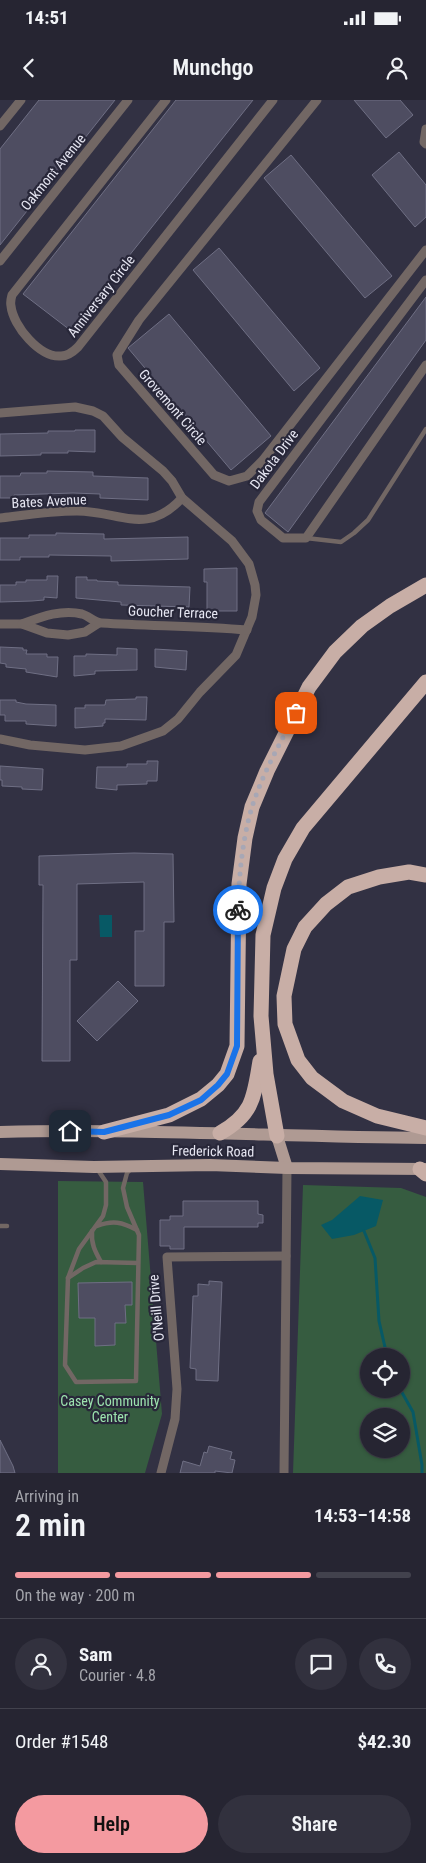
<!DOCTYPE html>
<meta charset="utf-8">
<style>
body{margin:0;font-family:"Roboto Condensed",sans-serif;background:#32313e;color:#f1f3f6;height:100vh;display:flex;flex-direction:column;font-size:19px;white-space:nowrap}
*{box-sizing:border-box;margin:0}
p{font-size:16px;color:#a4a5ac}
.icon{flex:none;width:28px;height:28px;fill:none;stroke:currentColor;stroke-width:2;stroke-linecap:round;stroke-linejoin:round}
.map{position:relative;height:1373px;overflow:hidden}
.drawer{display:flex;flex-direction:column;background:#262532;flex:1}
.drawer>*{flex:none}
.buttons{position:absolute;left:360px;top:1248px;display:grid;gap:10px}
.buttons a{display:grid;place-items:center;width:50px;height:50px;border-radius:50%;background:#262532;box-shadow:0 1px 4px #0004,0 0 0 1px #42424d;font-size:25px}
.pin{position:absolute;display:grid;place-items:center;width:42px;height:42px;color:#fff;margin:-21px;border-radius:10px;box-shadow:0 2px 8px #0006}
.courier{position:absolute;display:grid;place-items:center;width:50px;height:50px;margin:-25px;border:4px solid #1a73e8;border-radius:50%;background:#fff;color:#222;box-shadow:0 1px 6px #0007}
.overview em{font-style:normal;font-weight:600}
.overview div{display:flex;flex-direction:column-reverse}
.overview{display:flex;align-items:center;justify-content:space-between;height:85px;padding:0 15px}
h1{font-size:32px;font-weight:600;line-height:38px}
.bar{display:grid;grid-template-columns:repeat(4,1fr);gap:8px 5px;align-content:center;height:60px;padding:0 15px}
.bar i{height:6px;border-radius:4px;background:#42424d}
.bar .selected{background:#f49aa0}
.bar p{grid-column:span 4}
.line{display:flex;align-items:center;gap:12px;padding:0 15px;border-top:1px solid #42424d}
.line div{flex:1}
.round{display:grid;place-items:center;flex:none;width:52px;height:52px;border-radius:26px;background:#32313e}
.button{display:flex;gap:10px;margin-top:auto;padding:10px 15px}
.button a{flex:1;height:58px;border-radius:30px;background:#f49aa0;color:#111;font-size:20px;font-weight:600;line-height:58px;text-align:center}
.button a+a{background:#32313e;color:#f1f3f6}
.status{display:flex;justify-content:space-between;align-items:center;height:35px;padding:0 25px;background:#262532;direction:ltr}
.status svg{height:14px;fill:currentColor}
header{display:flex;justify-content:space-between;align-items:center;height:65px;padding:0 15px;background:#262532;font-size:22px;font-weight:600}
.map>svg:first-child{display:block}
.green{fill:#365c40;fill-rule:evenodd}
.water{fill:#075965}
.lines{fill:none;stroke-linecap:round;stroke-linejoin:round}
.stream{stroke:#075965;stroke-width:3}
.building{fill:#4e4d61;stroke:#6f6f84}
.lane{stroke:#726764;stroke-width:4.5}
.street{stroke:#726764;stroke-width:9}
.primary{stroke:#af9a93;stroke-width:12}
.highway{stroke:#c8aea6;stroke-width:15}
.done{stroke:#a7a7b5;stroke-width:5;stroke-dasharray:0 9}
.route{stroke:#1a73e8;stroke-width:6}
.labels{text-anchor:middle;stroke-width:4.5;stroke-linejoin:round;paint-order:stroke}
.street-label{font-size:14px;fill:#e6e6f2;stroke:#282739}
.park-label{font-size:14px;fill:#9ce3ae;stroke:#282739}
</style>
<div class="status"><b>14:51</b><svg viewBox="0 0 49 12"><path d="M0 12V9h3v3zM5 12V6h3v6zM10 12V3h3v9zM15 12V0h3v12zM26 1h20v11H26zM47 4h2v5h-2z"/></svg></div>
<header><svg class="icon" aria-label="back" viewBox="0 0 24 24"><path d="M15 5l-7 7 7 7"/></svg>Munchgo<svg class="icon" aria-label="person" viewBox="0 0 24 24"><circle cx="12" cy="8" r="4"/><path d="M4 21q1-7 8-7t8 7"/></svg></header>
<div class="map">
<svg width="426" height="1373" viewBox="0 0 426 1373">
<rect width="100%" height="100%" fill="#323143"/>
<g class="green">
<path d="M58,1081L143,1082L162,1314L145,1373H58Z"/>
<path d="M303,1085L401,1088L426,1097V1373H293ZM369,1256H401V1289H369ZM369,1316H401V1349H369Z"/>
</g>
<g class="water">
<path d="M99,815H112V837H100Z"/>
<path d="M360,1096L383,1100L376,1126L354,1135L332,1139L321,1125L332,1120Z"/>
</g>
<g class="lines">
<g class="stream">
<path d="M364,1131L375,1158L379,1221L387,1256"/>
<path d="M400,1289L413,1312L422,1365V1373"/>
</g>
</g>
<g class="building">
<path d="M39,0H115L0,145V49Z"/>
<path d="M176,0H253L70,230L23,194Z"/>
<path d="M354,0H400L413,15L386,38Z"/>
<path d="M399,52L426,85V117L415,127L372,75Z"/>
<path d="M291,55L392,176L365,198L264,78Z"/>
<path d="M219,148L320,268L294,291L193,170Z"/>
<path d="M426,197V240L288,432L265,413Z"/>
<path d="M169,214L271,336L231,370L128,248Z"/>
<path d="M75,330H95V352L68,351V353H41V355L0,356V334L48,333V331H75Z"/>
<path d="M47,371L93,372V376L148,378V400L100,398V394L73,393L14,395V398H0V376H20L21,373H47Z"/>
<path d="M56,433L104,434V439L188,437V459L111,461V456L49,455V457H20V460H0V438H29V435H56Z"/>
<path d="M237,468V511H207V482H204V469Z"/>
<path d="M47,476H58L57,498L44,497V500L32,501L0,502V485H16V482H26V480H47Z"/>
<path d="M76,477H87V480H97V481L118,482V485L190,487L189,507L121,505V502L76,498Z"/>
<path d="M0,547L23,548V550H27L26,554H47V557H58L57,577L26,572V569L6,567V564L0,563Z"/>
<path d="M117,548L137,549V570L95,571V574L74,576V556H86V554L117,555Z"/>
<path d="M155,549L187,551L186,570L155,567Z"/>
<path d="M136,597H147L146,620L105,619V623H103V626L75,628V608H85V605H105L106,600L136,599Z"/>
<path d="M0,600H16V602L26,604L56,605V626L26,624V621H5V615H0Z"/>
<path d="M147,661H158L157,681H147V684L117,685V690L96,688L97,667H127V664H147Z"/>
<path d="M0,666L43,669L42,690L22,689V687L2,686V680H0Z"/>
<path d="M134,753L173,754L174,822H164V886H135V831H144V782L77,784V860H70V961H42L43,785H39V756Z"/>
<path d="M118,881L138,901L97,941L77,921Z"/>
<path d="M183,1101H258V1114L263,1115V1123H258V1127H184V1149H170V1146H160V1120H170V1116H183Z"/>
<path d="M209,1181L222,1182L218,1281L196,1280V1269L190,1268L193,1196H198V1184L209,1185Z"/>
<path d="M132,1182V1205H125L126,1223H115V1245L95,1246V1218H79L78,1183Z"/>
<path d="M0,1340L13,1366L15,1373H0Z"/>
<path d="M209,1346L232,1352L230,1359L235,1360L232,1373L215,1371V1373H180L183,1361L200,1366L204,1352L207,1353Z"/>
</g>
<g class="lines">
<g class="lane">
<path d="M306,438L341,442L354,433L368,420L426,329"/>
<path d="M98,1070L106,1082V1105L103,1116L79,1149L68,1178L65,1265L76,1282L136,1281L139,1135L127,1107L123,1088L127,1073L130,1070"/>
<path d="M0,1126H7"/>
<path d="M97,1126C113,1120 122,1122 137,1130"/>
<path d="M92,1131C91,1144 95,1151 101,1162"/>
<path d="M68,1178L83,1168L96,1162L138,1163"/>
</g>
<g class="street">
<path d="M166,0L12,195C11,199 10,202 11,206C13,226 40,258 61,256C68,256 73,252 78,247L273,0"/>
<path d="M317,0L139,220L117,255L119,265L214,375L229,381L247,376L263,360L426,150"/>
<path d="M0,26L21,0"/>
<path d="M426,29L424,42L426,44"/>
<path d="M0,161L128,0"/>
<path d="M426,180L259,402L257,411L261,420L277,433L283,438H306L426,265"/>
<path d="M0,313L75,307L93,311L103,316L122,337L163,371L172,381L182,398L232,441L249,464L255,485L256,495L252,517L236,555L200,592L178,619L163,631L121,646L85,650L30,645L0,639"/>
<path d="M0,418C25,415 52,411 77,411C120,411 146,437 182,398"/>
<path d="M0,524H22L47,533L68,535L85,532L99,523"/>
<path d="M22,524C41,517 61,509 82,514C89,516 95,523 102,523C150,526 199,526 247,530"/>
<path d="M161,1373L175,1319L177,1289L167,1157L286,1156"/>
<path d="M284,1373L287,1068"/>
</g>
<g class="primary">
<path d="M0,1032C142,1028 284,1037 426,1038"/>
<path d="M277,1036L287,1068"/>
<path d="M0,1064L94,1067L210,1065L287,1068L426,1069"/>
</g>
<g class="highway">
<path d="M426,775L409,772L379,777L348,787L326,804L305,827L294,849L284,896L285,924L298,960L312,978L343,1001L377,1016L426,1028"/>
<path d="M104,1032L169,1015L201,999L218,985L227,974L237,946L239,784L245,738L252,707L267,671L309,587L335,552L362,526L390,506L426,485"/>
<path d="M220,1033C254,1014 254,996 260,961"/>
<path d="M277,1036L266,974L261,916L263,835L274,788L285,759L303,728L426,582"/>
<path d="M420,1069L426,1074"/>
</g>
</g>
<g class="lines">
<path class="done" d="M238,810C239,776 242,741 252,707C262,675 280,643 296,613"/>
<path class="route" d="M70,1031L104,1032L169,1015L201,1000L218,985L227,974L237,946L238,810"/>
</g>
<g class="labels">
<g class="street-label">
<text transform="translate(53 72) rotate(-51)" y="5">Oakmont Avenue</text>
<text transform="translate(101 196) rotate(-52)" y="5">Anniversary Circle</text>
<text transform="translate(173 307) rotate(49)" y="5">Grovemont Circle</text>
<text transform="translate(274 359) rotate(-53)" y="5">Dakota Drive</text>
<text transform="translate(49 401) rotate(-3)" y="5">Bates Avenue</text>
<text transform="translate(173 512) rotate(2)" y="5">Goucher Terrace</text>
<text transform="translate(213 1051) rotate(1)" y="5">Frederick Road</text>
<text transform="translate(156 1208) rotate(-95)" y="5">O'Neill Drive</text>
</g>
<g class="park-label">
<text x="110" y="1306">Casey Community<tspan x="110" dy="16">Center</tspan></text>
</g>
</g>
</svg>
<div class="buttons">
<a><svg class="icon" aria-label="locate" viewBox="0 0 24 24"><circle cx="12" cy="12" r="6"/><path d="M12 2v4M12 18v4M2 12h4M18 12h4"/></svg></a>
<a><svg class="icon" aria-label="layers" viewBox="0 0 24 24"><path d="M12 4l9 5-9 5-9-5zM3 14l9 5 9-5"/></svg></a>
</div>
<div class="pin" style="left:296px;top:613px;background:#ea580c"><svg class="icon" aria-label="bag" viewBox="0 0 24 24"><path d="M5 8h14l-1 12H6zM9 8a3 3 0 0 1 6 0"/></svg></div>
<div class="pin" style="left:70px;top:1031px;background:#1f2937"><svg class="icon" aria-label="home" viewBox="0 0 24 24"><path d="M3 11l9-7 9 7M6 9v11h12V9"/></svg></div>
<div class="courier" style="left:238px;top:810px"><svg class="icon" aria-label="bike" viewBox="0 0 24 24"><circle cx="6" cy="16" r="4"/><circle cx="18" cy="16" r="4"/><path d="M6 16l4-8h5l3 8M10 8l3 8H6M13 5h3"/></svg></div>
</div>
<section class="drawer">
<div class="overview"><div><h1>2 min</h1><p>Arriving in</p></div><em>14:53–14:58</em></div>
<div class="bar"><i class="selected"></i><i class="selected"></i><i class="selected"></i><i></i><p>On the way · 200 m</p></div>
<div class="line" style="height:90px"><a class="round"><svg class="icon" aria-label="person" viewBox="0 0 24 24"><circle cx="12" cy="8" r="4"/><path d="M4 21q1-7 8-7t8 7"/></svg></a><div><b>Sam</b><p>Courier · 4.8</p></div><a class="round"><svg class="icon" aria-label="chat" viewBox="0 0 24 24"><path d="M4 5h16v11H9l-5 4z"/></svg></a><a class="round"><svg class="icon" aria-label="phone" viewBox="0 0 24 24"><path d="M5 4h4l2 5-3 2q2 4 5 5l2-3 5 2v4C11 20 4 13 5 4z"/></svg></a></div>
<div class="line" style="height:65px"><div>Order #1548</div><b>$42.30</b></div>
<div class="button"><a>Help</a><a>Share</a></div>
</section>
